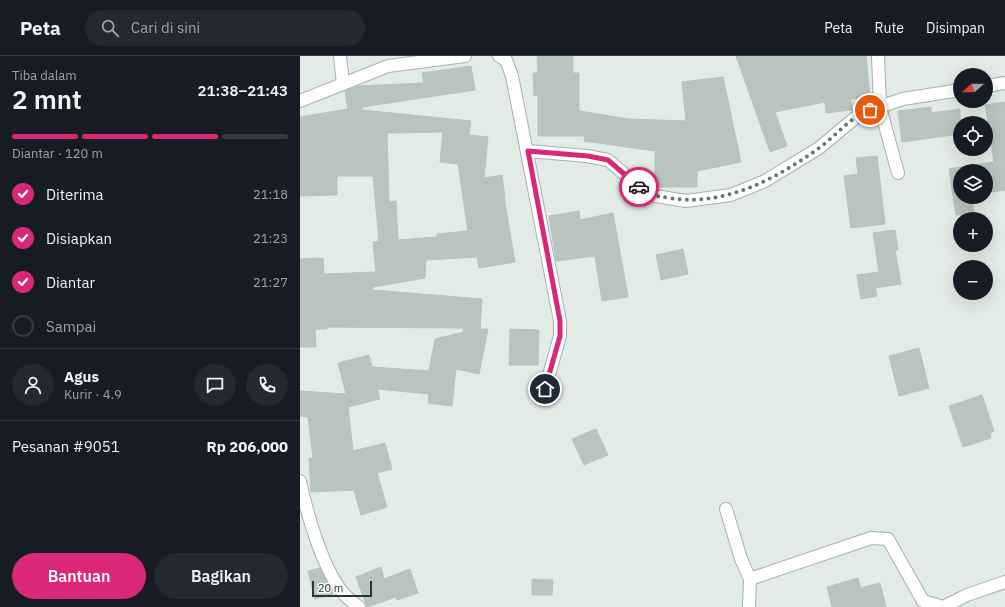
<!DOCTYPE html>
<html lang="id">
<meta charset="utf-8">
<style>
body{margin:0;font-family:"IBM Plex Sans",sans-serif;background:#242831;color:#f1f3f6;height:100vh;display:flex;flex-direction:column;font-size:15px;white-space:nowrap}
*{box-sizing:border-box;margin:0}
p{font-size:13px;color:#9ea1a6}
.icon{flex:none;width:22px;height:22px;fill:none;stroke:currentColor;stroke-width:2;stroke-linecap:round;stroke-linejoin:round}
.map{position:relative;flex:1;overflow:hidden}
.drawer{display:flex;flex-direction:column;background:#171b24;width:300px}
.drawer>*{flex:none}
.needle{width:26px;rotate:250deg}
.tools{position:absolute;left:653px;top:12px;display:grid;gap:8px}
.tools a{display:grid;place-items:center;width:40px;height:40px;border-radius:50%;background:#171b24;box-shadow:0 4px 16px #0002;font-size:20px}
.scale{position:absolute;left:12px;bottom:10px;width:60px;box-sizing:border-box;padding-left:4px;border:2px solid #243a33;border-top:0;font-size:11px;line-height:14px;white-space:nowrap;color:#243a33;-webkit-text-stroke:3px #f2f8f5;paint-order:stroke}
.pin{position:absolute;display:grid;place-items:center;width:34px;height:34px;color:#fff;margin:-17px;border:2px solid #fff;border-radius:50%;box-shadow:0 1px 4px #0007}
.courier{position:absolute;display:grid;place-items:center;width:40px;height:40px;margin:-20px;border:3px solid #db2777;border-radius:50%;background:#fff;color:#222;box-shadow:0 1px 5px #0007}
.head em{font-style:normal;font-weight:600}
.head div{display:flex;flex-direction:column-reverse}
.head{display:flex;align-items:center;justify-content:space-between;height:68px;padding:0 12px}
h1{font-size:26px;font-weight:600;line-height:30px}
.bar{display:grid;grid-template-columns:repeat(4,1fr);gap:6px 4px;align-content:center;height:48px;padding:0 12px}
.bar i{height:5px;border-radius:3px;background:#363941}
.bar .current{background:#db2777}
.bar p{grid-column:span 4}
.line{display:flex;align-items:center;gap:10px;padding:0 12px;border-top:1px solid #363941}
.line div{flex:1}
.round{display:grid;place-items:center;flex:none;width:42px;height:42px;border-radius:21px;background:#242831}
ol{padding:0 12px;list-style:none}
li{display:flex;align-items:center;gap:12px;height:44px}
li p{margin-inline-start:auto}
li .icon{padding:4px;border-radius:50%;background:#db2777;color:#fff;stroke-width:4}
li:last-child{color:#9ea1a6}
li i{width:22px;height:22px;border:2px solid #363941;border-radius:50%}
.action{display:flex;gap:8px;margin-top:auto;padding:8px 12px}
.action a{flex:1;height:46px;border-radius:24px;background:#db2777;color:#fff;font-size:16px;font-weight:600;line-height:46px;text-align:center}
.action a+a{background:#242831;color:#f1f3f6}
header{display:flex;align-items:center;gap:24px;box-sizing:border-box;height:56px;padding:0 20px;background:#171b24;border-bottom:1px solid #363941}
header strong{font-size:19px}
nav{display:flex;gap:22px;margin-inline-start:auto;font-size:14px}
.search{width:280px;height:36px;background:#242831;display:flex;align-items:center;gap:10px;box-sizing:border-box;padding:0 14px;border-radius:22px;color:#9ea1a6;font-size:15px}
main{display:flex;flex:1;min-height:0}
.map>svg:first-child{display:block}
.building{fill:#b8c5bf;stroke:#b5c4bd;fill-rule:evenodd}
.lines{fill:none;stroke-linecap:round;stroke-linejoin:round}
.minor-casing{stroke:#a5b2ad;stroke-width:14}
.minor{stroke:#fff;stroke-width:12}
.done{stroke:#667872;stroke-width:4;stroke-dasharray:0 7.2}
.route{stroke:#db2777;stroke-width:5}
</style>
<header>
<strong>Peta</strong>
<div class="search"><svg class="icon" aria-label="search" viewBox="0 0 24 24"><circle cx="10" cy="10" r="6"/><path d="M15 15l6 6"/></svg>Cari di sini</div>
<nav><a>Peta</a><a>Rute</a><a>Disimpan</a></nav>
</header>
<main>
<section class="drawer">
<div class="head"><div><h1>2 mnt</h1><p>Tiba dalam</p></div><em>21:38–21:43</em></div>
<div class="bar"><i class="current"></i><i class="current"></i><i class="current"></i><i></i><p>Diantar · 120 m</p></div>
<ol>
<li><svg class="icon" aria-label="check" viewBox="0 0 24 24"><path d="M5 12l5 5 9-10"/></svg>Diterima<p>21:18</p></li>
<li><svg class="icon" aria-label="check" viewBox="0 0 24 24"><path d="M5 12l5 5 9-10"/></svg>Disiapkan<p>21:23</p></li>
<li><svg class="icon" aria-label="check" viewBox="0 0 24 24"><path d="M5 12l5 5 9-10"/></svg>Diantar<p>21:27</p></li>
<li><i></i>Sampai</li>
</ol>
<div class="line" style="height:72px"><a class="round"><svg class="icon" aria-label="person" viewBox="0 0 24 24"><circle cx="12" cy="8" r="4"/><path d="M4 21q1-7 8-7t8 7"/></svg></a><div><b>Agus</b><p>Kurir · 4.9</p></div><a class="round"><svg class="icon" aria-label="chat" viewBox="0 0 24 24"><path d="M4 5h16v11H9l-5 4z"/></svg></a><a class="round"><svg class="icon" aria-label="phone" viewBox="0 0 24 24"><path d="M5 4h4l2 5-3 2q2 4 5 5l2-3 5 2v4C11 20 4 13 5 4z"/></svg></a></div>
<div class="line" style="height:52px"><div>Pesanan #9051</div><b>Rp 206,000</b></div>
<div class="action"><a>Bantuan</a><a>Bagikan</a></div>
</section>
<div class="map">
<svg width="705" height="551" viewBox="0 0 705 551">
<rect width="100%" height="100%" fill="#e2ebe6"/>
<g class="building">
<path d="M237,0H273V17H279V55L329,63L386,65L382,26L423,21L441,106L397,115V131H355V95L284,85L285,80H238V39L234,40L233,17H238Z"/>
<path d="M436,0H566L570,41L551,43L552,54L526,57L525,46L475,56L487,90L470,96Z"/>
<path d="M171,10L175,34L62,51V54L171,65L169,79L188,81L184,122L202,119L205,141H204L215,206L179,212L177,201L126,204L125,222L73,231V234L182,243L180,273H188L179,318L156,313L152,350L128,347L129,338L77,333L80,343L48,351L53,395L85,387L92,413L77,417L87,451L61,459L54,434L11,436L9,402H13L8,361L0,360V335L46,338L38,307L69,299L72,311L129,315L135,283L164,276L163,272L27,271V273H15L16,291H0V203L23,202L24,218L76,216L73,186L79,185L73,120H37V139L0,140V61L48,53L45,35L59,30L124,27L122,17ZM143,76L140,106L158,108L168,175L137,178V181L98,184L96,145L89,146L87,77Z"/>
<path d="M705,46V134L686,137V115H660V141H672L674,157L656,159L649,113L694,106L685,49Z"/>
<path d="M631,51V57L660,53V78L602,86L598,55Z"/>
<path d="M577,100L585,168L551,172L544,120L558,118L556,102Z"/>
<path d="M279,155L280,164L313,157L328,241L302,245L295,200L256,205L249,160Z"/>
<path d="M595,174L598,194H595L601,228L575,232L577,240L561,243L557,219L579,216L573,177Z"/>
<path d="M383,193L388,218L361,224L356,199Z"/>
<path d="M210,273L239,274L238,309H209Z"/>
<path d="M619,292L629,332L599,340L589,300Z"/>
<path d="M682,339L694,375L690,377L691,382L663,391L649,350Z"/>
<path d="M296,373L308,399L284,409L272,383Z"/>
<path d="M81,511L84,523L110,513L118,537L97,544L96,541L67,551L56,521Z"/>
<path d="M20,512L33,538L15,543L8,515Z"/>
<path d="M558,522L561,532L580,527L586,551H532L527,531Z"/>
<path d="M232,523L253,524L252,539H232Z"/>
</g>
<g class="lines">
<defs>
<g id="minor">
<path d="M40,0L43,28"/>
<path d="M199,0L206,4L212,20L260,265V280L245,333"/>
<path d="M578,0L580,51L598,117"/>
<path d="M686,30L705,27"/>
<path d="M0,45L88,10L165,0"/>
<path d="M228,95L287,100L308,104L349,139L386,145L431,139L465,125L519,92L561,57L603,43L660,34"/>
<path d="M0,425C7,458 22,511 43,537C47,542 54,547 59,551"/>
<path d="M426,453L441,503L450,523L449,551"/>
<path d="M450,523L571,482L588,483L623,545L643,551"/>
<path d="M643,551L667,539L705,526"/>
</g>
</defs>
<use href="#minor" class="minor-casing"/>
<use href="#minor" class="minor"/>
</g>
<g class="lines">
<path class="done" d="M339,131C350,140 356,140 370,142C424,151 476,123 519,92C536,80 550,61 570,54"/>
<path class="route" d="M245,333L260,280V265L228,95L288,100L308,104L339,131"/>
</g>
</svg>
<div class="tools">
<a><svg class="needle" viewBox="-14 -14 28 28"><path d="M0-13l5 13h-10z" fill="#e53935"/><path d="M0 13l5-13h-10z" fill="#9ea1a6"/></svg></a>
<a><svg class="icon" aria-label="locate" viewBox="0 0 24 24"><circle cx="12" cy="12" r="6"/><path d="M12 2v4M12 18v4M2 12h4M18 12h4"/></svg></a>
<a><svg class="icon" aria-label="layers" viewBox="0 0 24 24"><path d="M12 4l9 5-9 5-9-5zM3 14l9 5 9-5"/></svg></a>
<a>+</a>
<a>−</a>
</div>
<div class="scale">20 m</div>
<div class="pin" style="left:570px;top:54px;background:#ea580c"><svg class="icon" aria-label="bag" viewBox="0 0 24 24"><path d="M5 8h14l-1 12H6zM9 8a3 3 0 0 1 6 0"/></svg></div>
<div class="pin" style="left:245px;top:333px;background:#1f2937"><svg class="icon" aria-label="home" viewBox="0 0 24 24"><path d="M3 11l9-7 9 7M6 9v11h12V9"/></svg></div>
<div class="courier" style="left:339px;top:131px"><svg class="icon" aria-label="car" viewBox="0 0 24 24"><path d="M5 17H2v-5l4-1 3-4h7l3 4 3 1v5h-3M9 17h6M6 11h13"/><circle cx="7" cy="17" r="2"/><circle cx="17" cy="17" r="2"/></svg></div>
</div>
</main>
